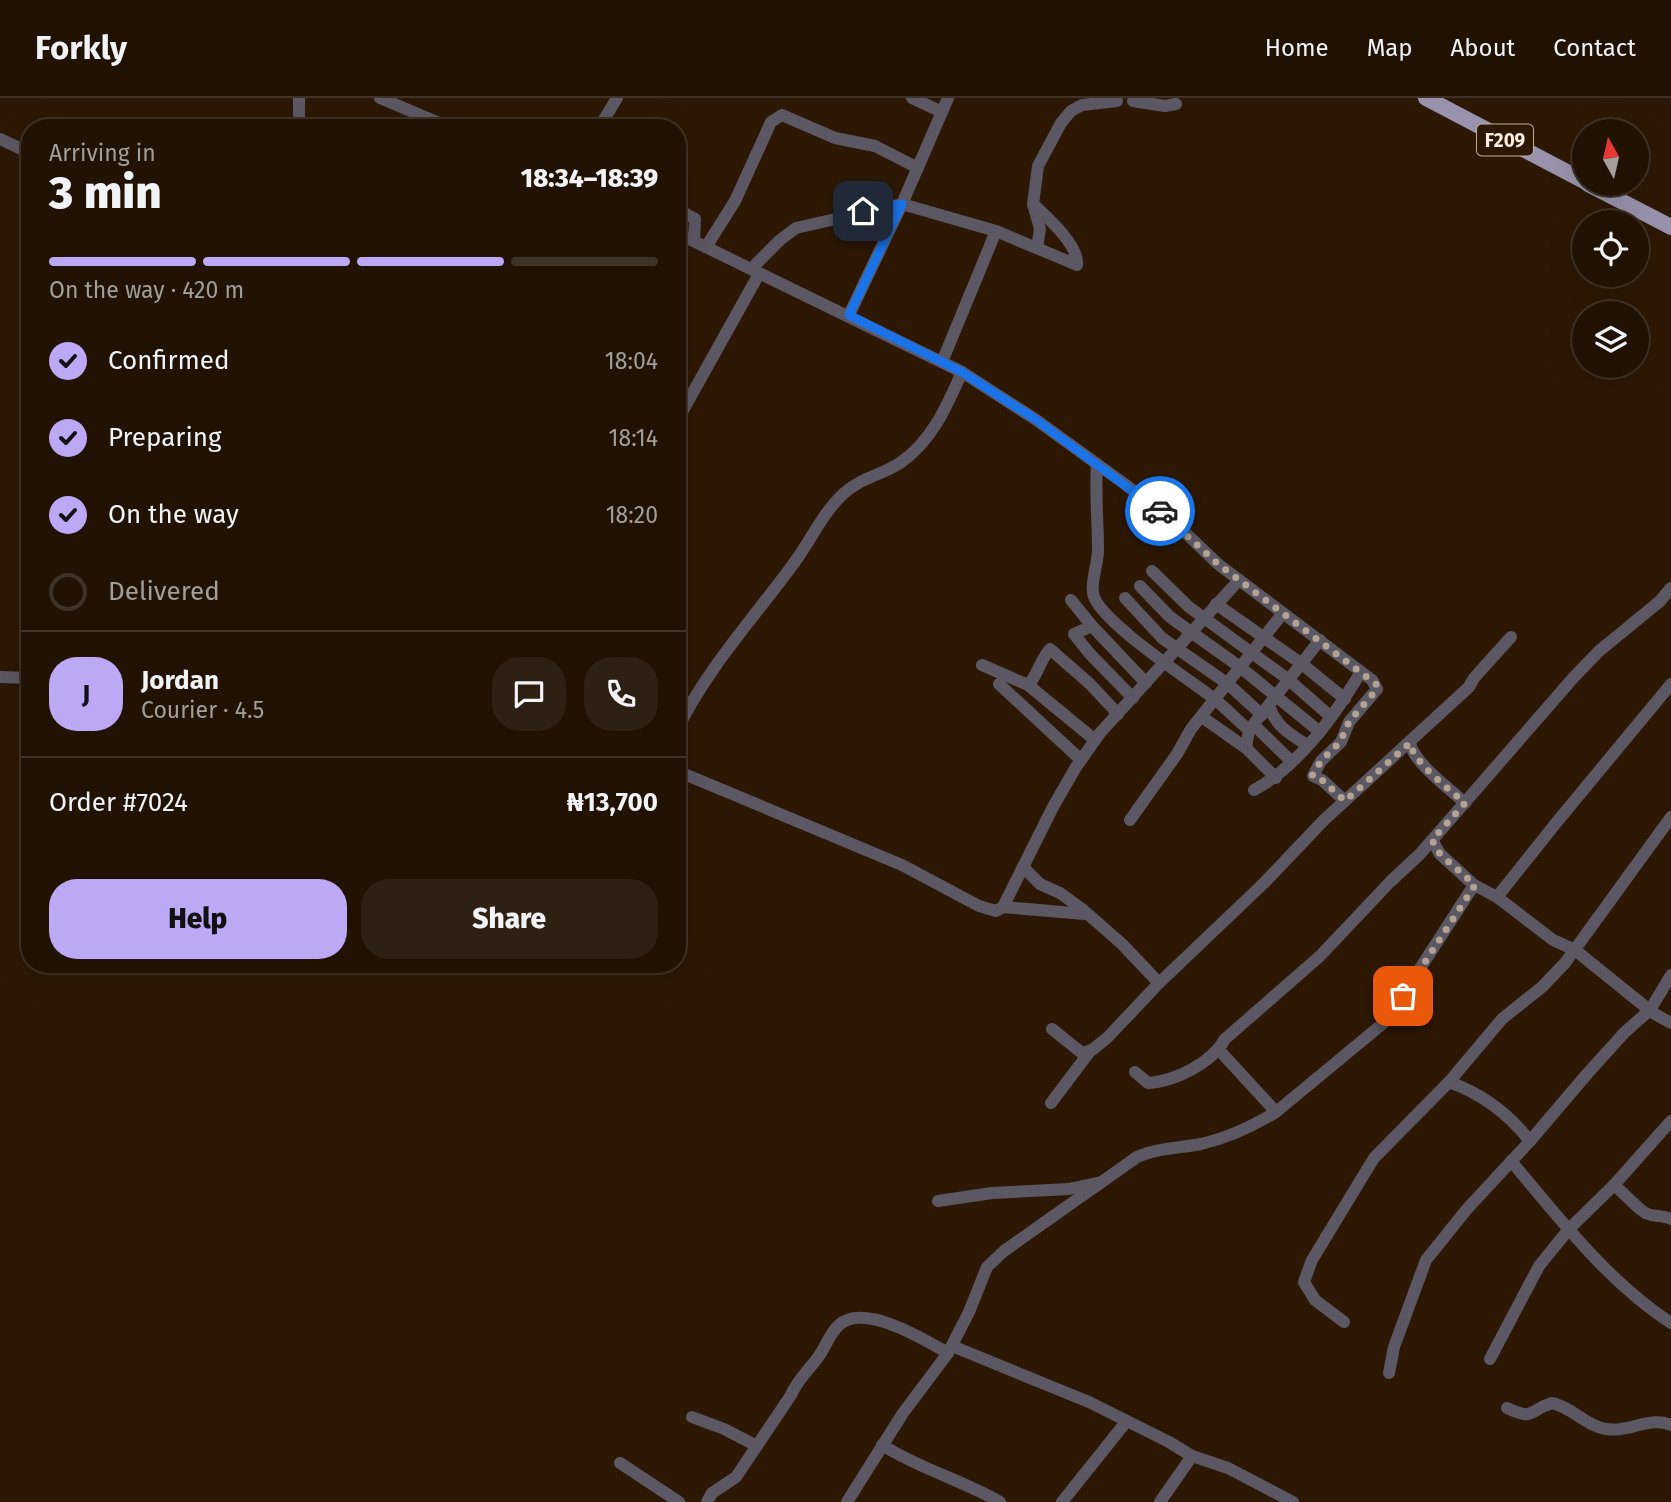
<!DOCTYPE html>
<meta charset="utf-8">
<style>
body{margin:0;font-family:"Fira Sans",sans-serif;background:#2e2013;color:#f1f3f6;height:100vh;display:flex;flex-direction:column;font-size:26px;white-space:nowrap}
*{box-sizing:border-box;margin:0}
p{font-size:23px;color:#a29e9a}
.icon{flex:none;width:38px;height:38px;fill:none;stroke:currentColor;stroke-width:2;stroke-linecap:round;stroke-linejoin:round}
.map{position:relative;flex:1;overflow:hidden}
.details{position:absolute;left:21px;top:21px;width:665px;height:854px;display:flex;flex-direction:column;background:#221204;border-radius:28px;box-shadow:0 7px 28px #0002,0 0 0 2px #3f3226}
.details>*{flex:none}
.needle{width:46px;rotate:352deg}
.controls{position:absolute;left:1572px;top:21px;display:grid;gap:14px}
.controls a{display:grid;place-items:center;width:77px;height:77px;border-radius:50%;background:#221204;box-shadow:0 7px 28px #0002,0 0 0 2px #3f3226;font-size:35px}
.pin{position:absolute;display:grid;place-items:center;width:60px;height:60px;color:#fff;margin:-30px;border-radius:14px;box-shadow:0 4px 10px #0006}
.courier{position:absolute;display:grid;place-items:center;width:70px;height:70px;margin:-35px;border:5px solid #1a73e8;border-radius:50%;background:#fff;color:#222;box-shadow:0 2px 9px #0007}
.summary em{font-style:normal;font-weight:800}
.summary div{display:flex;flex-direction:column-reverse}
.summary{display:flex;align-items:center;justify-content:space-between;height:119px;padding:0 28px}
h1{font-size:46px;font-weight:800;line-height:52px}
.bar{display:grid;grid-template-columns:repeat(4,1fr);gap:10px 7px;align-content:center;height:84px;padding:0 28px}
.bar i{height:9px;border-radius:5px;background:#3f3226}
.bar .selected{background:#bca9f5}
.bar p{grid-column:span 4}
.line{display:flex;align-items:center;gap:18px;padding:0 28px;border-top:2px solid #3f3226}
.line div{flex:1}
.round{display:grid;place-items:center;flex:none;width:74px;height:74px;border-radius:28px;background:#2e2013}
ol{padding:0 28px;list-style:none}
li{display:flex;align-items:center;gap:21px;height:77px}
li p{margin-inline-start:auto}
li .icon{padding:7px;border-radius:50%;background:#bca9f5;color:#111;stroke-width:4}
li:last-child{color:#a29e9a}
li i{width:38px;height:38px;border:4px solid #3f3226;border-radius:50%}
.cta{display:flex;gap:14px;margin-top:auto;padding:14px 28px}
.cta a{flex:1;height:80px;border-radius:28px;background:#bca9f5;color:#111;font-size:28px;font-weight:800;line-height:80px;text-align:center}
.cta a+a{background:#2e2013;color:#f1f3f6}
header{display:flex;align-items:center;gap:42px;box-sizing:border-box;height:98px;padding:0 35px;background:#221204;border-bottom:2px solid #3f3226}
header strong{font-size:33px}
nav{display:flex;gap:38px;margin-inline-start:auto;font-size:24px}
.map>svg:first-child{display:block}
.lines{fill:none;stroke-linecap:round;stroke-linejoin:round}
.minor{stroke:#5b5864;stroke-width:12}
.major{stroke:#9992ac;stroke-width:16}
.done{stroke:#b4a395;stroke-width:7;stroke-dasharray:0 12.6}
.route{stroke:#1a73e8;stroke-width:9}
.labels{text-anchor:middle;stroke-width:5;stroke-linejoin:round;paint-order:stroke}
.shield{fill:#2d1805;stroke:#bfaea0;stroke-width:2}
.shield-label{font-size:19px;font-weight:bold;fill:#fdeee3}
</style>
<header>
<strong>Forkly</strong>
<nav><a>Home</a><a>Map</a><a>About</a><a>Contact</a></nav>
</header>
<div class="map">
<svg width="1671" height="1404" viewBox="0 0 1671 1404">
<rect width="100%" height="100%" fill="#2d1805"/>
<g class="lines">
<g class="minor">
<path d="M299,0V30"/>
<path d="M380,0L451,30"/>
<path d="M912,0L942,14"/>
<path d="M1133,3L1165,8L1176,6"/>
<path d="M599,30L617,0"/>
<path d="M0,41L30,55"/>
<path d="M677,111L695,121L694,143"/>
<path d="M677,135L962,274L1035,321L1126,387L1173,423L1218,466L1372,582L1377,591L1349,624L1341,644L1321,663L1313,678L1322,682L1345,703"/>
<path d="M706,149L735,103L771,24L782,17L835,40L875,48L918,70"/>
<path d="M1037,150L1040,131L1033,106L1038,68L1061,25L1071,13L1082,7L1117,3"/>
<path d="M751,171L780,142L796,130L902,106L996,133L1077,167C1079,147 1047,119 1033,106"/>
<path d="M849,217L902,106L948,0"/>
<path d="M942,264L996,133"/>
<path d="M677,323L759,176"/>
<path d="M1097,366C1095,395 1098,423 1098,452C1098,466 1091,481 1093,495C1096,521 1190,582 1213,600C1226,610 1237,622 1249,632"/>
<path d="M1152,473L1189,509L1289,582L1331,619"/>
<path d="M1140,488L1170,519L1240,569L1320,634"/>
<path d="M1125,500L1162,540L1228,586L1262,617"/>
<path d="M1071,502L1092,528L1146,585"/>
<path d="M1216,506L1302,566L1345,601"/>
<path d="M1092,528L1074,536L1090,556L1133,600"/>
<path d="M982,567L1028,587L1095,642"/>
<path d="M0,579L30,580"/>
<path d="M999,586L1081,662"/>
<path d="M1028,587C1038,578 1039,563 1050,551L1090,586L1118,616"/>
<path d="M1269,607C1275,628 1290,636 1307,647"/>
<path d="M1202,619L1246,650L1276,680"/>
<path d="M1254,627L1291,663"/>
<path d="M677,632C707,570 754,520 794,465C811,442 822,416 843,396C860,380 882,377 900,365C932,343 947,308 962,274"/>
<path d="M1410,645C1413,664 1450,691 1465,705"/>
<path d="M1246,650L1249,632L1320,542"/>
<path d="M677,673L902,767L979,808L996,813L1003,809L1053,709L1076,669L1100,635L1239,482"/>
<path d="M1254,692C1300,667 1334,618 1361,574"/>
<path d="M1130,722L1177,656L1191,631L1283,515"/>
<path d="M1432,742L1440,756L1474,787L1497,799L1553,842L1575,852L1653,915L1671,925"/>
<path d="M1024,770L1040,786L1060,795L1082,811L1122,846L1159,885"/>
<path d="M1497,799L1556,725L1671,586"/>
<path d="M1003,809L1085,816"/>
<path d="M1052,931L1082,955L1092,952L1107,940L1159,885L1264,785L1324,722L1469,589L1474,580L1511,539"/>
<path d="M1219,952L1276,1014"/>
<path d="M1135,974L1148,985C1175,983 1211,966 1225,941L1320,858L1390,784L1420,756L1574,579L1599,553L1659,504L1671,490"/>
<path d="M1449,984C1483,996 1508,1015 1530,1043"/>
<path d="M1051,1005L1091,952"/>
<path d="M1511,1063C1559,1120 1608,1184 1671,1225"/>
<path d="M1614,1087C1624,1095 1633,1106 1644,1114C1652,1120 1662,1116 1671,1121"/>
<path d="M938,1103L992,1095L1069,1091L1097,1085"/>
<path d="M1344,1224L1315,1202L1304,1184L1312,1162L1374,1060L1449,984L1502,921L1542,889L1565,865L1671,719"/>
<path d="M952,1248L1089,1304L1169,1344L1192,1358L1228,1370L1293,1404"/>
<path d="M1490,1261L1539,1168L1569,1131L1614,1087L1671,1023"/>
<path d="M1389,1275L1394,1249L1426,1162L1467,1111L1530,1043L1587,976L1625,934L1650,912L1671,877"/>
<path d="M1507,1310C1535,1323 1527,1313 1552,1305C1572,1309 1586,1328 1606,1331C1629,1335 1648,1318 1671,1327"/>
<path d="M692,1319L724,1331L757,1348"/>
<path d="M882,1347C920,1371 962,1382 1000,1404"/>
<path d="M620,1365L679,1404"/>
<path d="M707,1404L712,1395L736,1379L791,1297C798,1281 809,1272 819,1258C826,1248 830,1235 839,1227C864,1204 925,1242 948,1255"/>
<path d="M847,1404L903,1315L948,1255L969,1214L987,1169L1004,1153L1137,1059C1157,1050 1180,1050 1201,1046C1227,1040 1253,1028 1276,1014L1386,923L1474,787"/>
<path d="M1062,1404L1126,1324"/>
<path d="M1160,1404L1192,1358"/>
</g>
<g class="major">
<path d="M1426,0L1584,83"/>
<path d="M1588,86L1671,129"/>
</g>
</g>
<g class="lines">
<path class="done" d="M1160,413L1218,466L1376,586L1377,591L1349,624L1340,644L1321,663L1312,678L1322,682L1345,703L1410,645C1413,664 1450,692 1465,705L1432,742L1440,756L1475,787L1403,898"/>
<path class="route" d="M863,113L902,106L849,217L962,274L1035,321L1160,413"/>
</g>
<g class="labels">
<rect class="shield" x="1477" y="26.5" width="56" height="31" rx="5"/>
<g class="shield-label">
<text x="1505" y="49">F209</text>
</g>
</g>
</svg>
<div class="controls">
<a><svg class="needle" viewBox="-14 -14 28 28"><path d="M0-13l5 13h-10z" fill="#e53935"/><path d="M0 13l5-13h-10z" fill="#a29e9a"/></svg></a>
<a><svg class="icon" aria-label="locate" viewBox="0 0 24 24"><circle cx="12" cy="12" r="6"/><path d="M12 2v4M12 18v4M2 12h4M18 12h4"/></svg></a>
<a><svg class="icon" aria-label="layers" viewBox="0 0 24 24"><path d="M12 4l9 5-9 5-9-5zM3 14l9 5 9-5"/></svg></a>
</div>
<div class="pin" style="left:1403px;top:898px;background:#ea580c"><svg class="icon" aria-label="bag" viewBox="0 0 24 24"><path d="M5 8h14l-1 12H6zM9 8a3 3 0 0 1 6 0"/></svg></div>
<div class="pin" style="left:863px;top:113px;background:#1f2937"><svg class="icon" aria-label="home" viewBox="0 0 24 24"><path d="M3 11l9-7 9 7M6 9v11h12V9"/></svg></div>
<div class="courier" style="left:1160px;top:413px"><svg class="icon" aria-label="car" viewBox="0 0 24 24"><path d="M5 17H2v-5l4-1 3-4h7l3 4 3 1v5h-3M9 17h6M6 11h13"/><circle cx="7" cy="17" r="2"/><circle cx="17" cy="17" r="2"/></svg></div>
<section class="details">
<div class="summary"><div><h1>3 min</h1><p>Arriving in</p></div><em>18:34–18:39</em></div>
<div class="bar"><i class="selected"></i><i class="selected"></i><i class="selected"></i><i></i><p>On the way · 420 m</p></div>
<ol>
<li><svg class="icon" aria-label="check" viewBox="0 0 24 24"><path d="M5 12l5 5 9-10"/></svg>Confirmed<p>18:04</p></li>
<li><svg class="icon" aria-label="check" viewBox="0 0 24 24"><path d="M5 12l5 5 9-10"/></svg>Preparing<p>18:14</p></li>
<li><svg class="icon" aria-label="check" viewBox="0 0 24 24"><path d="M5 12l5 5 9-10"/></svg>On the way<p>18:20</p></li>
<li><i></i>Delivered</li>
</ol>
<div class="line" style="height:126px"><b class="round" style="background:#bca9f5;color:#111">J</b><div><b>Jordan</b><p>Courier · 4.5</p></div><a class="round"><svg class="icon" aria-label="chat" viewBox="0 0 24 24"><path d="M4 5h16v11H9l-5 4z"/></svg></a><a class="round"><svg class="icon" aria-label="phone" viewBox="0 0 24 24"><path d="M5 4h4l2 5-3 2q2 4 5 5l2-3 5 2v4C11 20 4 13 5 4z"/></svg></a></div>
<div class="line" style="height:91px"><div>Order #7024</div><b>₦13,700</b></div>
<div class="cta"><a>Help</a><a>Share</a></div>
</section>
</div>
